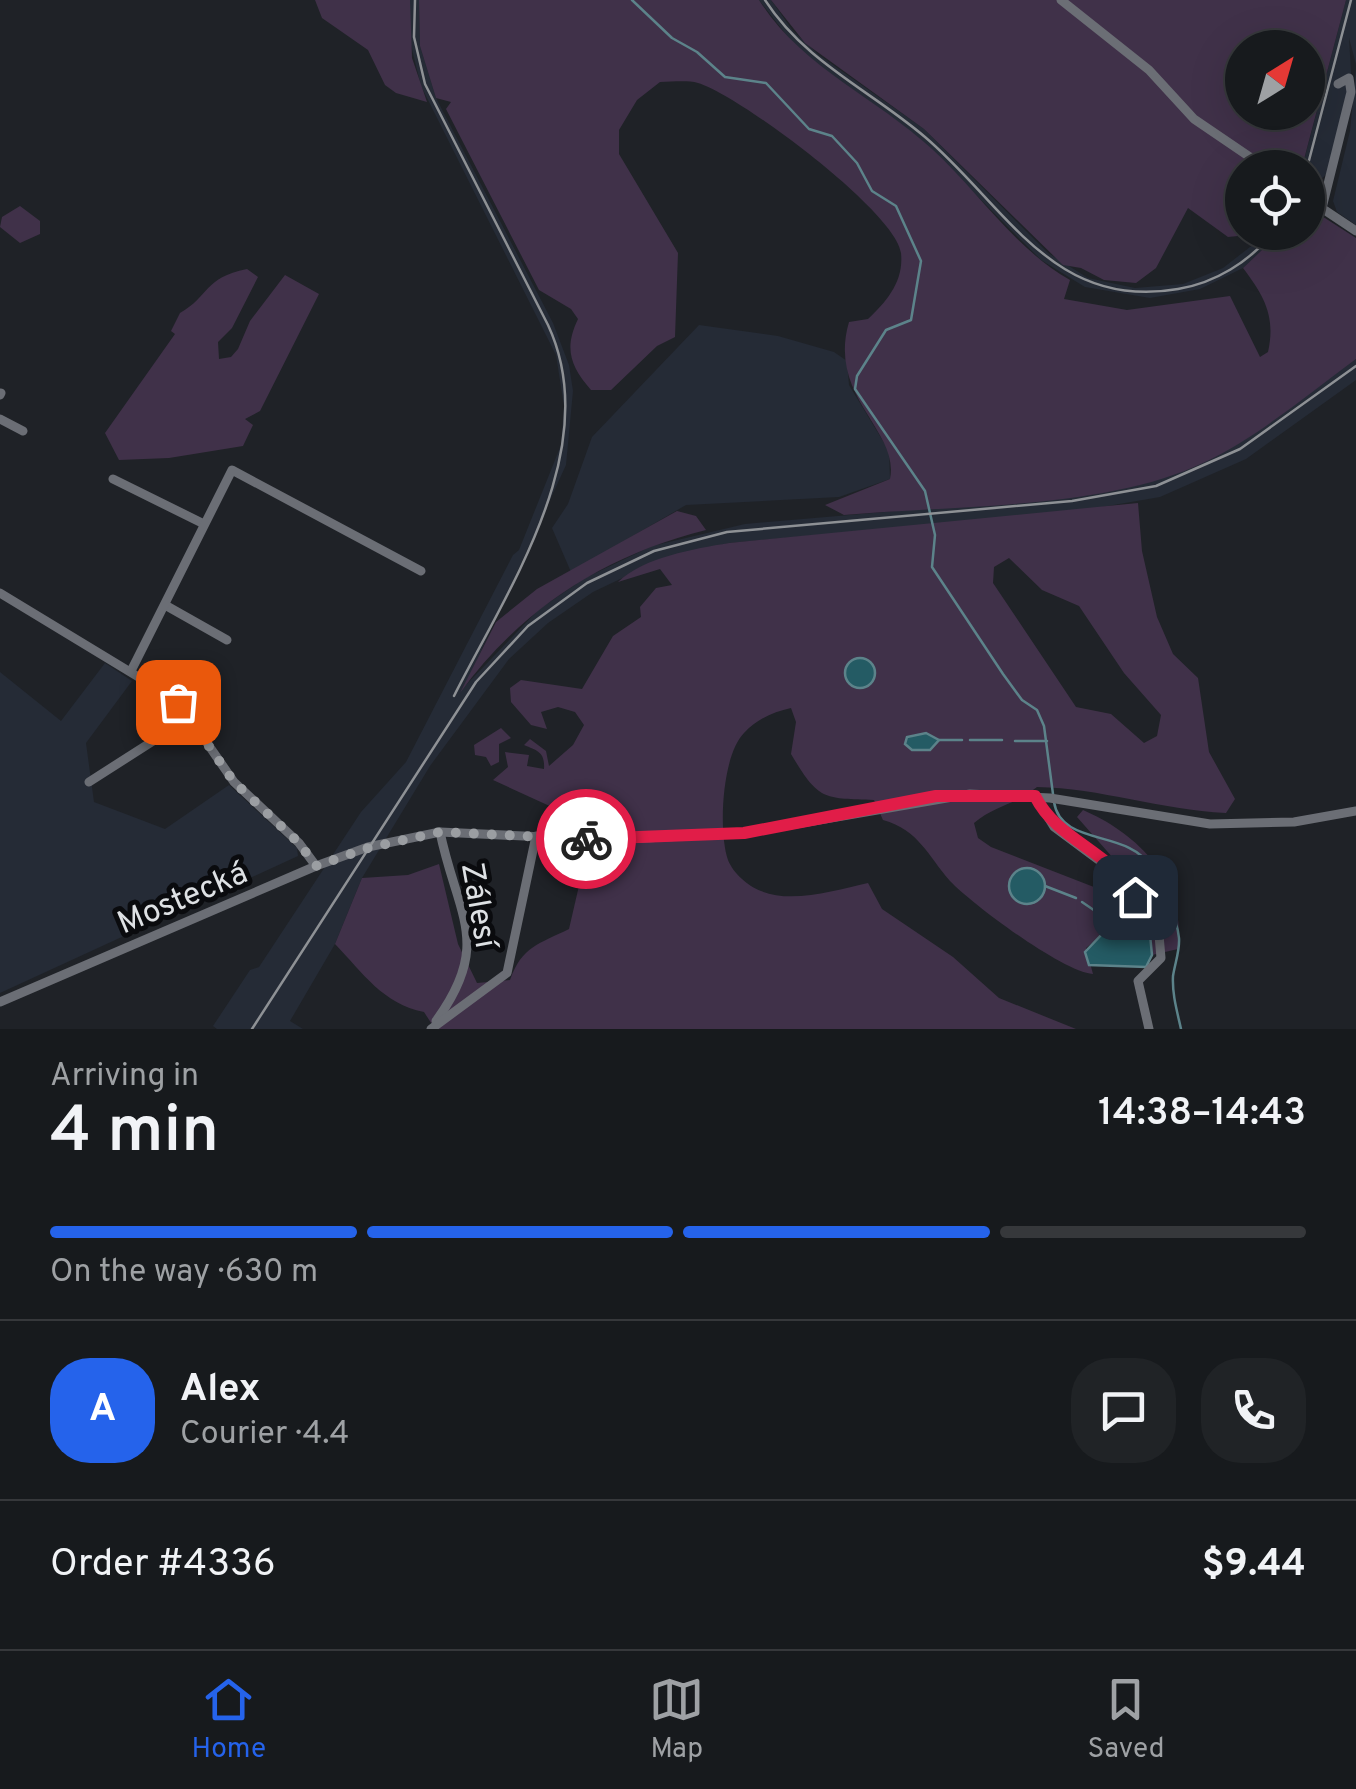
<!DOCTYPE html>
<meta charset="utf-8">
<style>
body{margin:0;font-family:Overpass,sans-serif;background:#202326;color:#f1f3f6;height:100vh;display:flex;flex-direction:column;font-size:38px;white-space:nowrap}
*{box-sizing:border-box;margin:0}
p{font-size:32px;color:#9ea1a4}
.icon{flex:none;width:55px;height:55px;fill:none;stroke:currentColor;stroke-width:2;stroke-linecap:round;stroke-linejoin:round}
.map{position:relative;height:1029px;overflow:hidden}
.panel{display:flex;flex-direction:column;background:#171a1d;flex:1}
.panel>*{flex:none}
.needle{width:65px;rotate:37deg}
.tools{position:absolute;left:1225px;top:30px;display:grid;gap:20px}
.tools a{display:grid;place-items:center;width:100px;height:100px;border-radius:50%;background:#171a1d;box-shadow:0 10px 40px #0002,0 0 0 2px #36383b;font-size:50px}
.pin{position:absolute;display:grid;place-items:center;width:85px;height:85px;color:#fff;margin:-42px;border-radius:20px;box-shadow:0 5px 15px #0006}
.courier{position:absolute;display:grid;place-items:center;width:100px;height:100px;margin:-50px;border:8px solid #e11d48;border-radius:50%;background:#fff;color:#222;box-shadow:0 2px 12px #0007}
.overview em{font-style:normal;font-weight:600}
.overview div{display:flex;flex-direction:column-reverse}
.overview{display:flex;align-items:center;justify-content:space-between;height:170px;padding:0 50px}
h1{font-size:65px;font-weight:600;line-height:75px}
.bar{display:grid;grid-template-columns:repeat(4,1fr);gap:15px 10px;align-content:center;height:120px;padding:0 50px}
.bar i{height:12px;border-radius:8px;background:#36383b}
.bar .active{background:#2563eb}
.bar p{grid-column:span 4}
.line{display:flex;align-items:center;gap:25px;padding:0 50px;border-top:2px solid #36383b}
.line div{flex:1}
.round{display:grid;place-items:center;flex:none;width:105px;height:105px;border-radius:40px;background:#202326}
.menu{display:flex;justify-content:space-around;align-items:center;height:140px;border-top:2px solid #36383b;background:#171a1d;font-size:28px;color:#9ea1a4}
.menu a{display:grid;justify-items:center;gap:5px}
.menu .active{color:#2563eb}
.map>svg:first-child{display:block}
.built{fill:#252b36}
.green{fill:#403149;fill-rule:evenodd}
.water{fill:#245b64;stroke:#5c838a;stroke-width:2.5}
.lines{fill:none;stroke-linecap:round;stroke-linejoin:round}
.stream{stroke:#5c838a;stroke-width:2.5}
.minor{stroke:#6b6e75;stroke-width:9}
.rail{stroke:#8e9195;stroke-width:2.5}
.done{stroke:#9b9ea2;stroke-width:10;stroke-dasharray:0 18}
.route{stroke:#e11d48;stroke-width:12}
.labels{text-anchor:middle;stroke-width:10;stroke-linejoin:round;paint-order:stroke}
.street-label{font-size:32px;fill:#dee1e4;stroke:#0a0b0e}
</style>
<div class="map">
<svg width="1356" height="1029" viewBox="0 0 1356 1029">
<rect width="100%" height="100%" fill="#1f2227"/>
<g class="built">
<path d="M410,0H419L420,46L436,98L553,323L569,365L573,391L566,465L465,686L538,610L585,578L652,546L745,524L1071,496L1138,485L1188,469L1237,444L1356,359V380L1246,459L1160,497L1073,512L729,543L658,561L593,592L548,623L509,659L430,766L362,878L335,944L290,1021L303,1029H217L213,1026L250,970L259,967L361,812L406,762L513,555L519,550L561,445L564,406L556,355L421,86L409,37Z"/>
<path d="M759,0H771L793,31L819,55L924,129L1048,253L1088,278L1135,288L1183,284L1223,268L1268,233H1280L1243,268L1200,289L1150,298L1085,287L1041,260L918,137L798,50Z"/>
<path d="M1346,0H1356V64L1349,38L1352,88L1334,166L1308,193V168H1302Z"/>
<path d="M1356,68V225L1337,212L1333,201L1350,131Z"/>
<path d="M699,325L778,336L834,352L847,361L849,385L889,451L890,479L839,497L686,505L571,572L552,528L568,504L592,437Z"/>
<path d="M105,663L132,681L86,743L94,802L165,829L229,785L297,848L298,856L0,993V672L61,721Z"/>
</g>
<g class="green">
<path d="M315,0H410L412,58L427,102L396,93L385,85L368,50L322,18Z"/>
<path d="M419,0H759C802,68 874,96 932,149C978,191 1015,249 1070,280L1064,299L1127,310L1230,296L1260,357L1268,352C1276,316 1264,296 1243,268L1280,233L1308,232V209L1314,211L1356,238V359C1307,395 1259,436 1205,462C1106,510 954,505 844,515L825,505L890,479C900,430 827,397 849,322L868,319C887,301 904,281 901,253C896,212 739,95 698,83C687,80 672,82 660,82L637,100L619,130V154L678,253L675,337L657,346L611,390H591C570,366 564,348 578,319L571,309L539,290L446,109L451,102L436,98L420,46Z"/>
<path d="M771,0H1346L1302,167L1242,168V232L1268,233L1228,237L1188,208L1156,268L1136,283L1104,280L1081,268L1063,265L924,129L805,43ZM1242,48H1308V112H1242Z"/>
<path d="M20,206L40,221V234L20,243L0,227L2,217Z"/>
<path d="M247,269L258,277L232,328L218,342L219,359L231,357L238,349L250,321L285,275L319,294L260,411L245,419L253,425L243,446L169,458L119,460L105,433L175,334L171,331L180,313C210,296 203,278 247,269Z"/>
<path d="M1138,503L1142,551L1157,617L1173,654L1198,678L1209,752L1235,799L1226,813C1161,810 1100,788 1037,787C1015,805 995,805 974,823L978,838L991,847L1099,889L1111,883L1121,867L1077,817L1083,810C1139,834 1187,883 1178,949L1152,955L1150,935L1112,910L1100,924L1104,933L1086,948L1093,974C1063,972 973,905 950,881C928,856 919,830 883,820L874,800C823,798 819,801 791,754L796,722L791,708C773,712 757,719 744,733C722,755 718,831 728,860C733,873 748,886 761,891C792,904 836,890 868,883L882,909L953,957L999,998L1076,1029H435L424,1012C383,1004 363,973 335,944L362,878L408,875L439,864L458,944L477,983L510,980C522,946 539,944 569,929L581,877L564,817L554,808L493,780L508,767L505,752L529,755L527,766L544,769C545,752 538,751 524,745L530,739L546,751L549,766L573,745L584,725L575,712L558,707L541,712L547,729L531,725L511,702L510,688L521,680L582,689L613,636L641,617L640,607L656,588L672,585L660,569L618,582C644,557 694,549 729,543ZM1009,558L1042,590L1079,606L1124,673L1161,715L1157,736L1144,743L1111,714L1076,707L993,583L994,567Z"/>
<path d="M677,511L696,516L706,530C605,555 521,609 460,693L496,622L537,589Z"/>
<path d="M501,728L511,738L499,744V762L491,766L486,757L475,755L474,745Z"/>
</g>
<g class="water">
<circle cx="860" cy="673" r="15"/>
<path d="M926,733L939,740L930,750H912L905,744L907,737Z"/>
<circle cx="1027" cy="886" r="18"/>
<path d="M1103,907L1150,935L1152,955L1146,967L1089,965L1085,952L1104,932L1098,915Z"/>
</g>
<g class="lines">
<g class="stream">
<path d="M632,0L672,38L697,52L725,77L766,83L809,129L832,136L857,163L872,191L896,206L921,261L911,320L886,330L857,376L855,389L925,491L935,535L932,567L1003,674L1022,700L1037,710L1044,726L1053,794"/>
<path d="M939,740H962"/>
<path d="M970,740H1002"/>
<path d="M1015,741H1047"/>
<path d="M1054,802C1061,847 1128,829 1150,866C1161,884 1177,917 1179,938C1180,950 1175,963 1173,976C1172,994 1177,1011 1181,1029"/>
<path d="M1045,886L1076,898"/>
<path d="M1082,902L1101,915"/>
</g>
<g class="minor">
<path d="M1061,0L1149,70L1194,119L1266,168"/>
<path d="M1308,199L1356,231"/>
<path d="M1322,208L1351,92L1349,78L1338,84"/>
<path d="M0,395L1,393"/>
<path d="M0,419L23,431"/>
<path d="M113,479L204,524"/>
<path d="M0,593L178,701L234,782L299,843L316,866"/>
<path d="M165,605L227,640"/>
<path d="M131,671L232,470L421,571"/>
<path d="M89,782L189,718"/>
<path d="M1035,796L1054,827L1128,882L1159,935L1161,958L1138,981L1149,1029"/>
<path d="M0,1002L316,866L368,847L440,832L606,840L744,833L970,794L1050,798L1210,824L1294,822L1356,811"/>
<path d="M436,1021C493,943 457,915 440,832"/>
<path d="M431,1029L507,973L536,836"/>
</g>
<g class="rail">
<path d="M415,0L414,37L425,84L548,325C605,447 509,587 454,696"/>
<path d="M765,0C805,62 870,90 925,137C1006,206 1053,311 1178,289C1215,283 1249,262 1274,232"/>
<path d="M1307,168L1351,0"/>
<path d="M252,1029L476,682L528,626L587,583L654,551L727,532L1072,501L1156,486L1240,449L1356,366"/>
</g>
</g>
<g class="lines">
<path class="done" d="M178,702L234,782L299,843L316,866L368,848L440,832L586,839"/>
<path class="route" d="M586,839L744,833L936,796H1035C1058,842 1114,852 1135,897"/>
</g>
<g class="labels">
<g class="street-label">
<text transform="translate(182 897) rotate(-23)" y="11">Mostecká</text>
<text transform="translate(480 905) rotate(80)" y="11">Zálesí</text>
</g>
</g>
</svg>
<div class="tools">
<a><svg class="needle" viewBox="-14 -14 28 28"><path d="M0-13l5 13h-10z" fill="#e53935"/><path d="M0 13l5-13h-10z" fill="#9ea1a4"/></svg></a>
<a><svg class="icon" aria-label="locate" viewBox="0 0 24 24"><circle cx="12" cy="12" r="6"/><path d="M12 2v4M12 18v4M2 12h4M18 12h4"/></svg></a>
</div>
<div class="pin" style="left:178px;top:702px;background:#ea580c"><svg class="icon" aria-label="bag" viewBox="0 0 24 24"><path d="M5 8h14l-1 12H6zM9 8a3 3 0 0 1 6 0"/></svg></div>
<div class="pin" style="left:1135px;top:897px;background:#1f2937"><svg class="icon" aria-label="home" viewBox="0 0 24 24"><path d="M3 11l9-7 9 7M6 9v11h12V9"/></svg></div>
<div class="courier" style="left:586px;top:839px"><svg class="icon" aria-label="bike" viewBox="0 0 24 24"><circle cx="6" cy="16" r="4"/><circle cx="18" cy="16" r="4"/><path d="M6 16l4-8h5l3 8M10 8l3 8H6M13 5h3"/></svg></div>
</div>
<section class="panel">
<div class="overview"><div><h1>4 min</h1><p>Arriving in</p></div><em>14:38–14:43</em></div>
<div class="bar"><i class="active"></i><i class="active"></i><i class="active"></i><i></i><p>On the way · 630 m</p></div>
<div class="line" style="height:180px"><b class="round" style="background:#2563eb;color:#fff">A</b><div><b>Alex</b><p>Courier · 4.4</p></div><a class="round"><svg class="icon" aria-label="chat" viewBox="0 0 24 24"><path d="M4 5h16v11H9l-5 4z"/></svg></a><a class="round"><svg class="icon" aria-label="phone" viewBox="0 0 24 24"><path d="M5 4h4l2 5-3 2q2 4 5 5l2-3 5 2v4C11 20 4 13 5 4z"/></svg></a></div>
<div class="line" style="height:130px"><div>Order #4336</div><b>$9.44</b></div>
</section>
<nav class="menu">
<a class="active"><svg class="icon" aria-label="home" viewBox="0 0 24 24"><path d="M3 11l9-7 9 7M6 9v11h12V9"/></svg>Home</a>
<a><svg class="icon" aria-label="map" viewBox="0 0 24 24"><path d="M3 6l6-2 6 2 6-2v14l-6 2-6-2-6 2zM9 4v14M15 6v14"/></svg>Map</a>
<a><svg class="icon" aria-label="saved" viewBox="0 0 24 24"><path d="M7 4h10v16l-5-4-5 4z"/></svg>Saved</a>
</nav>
